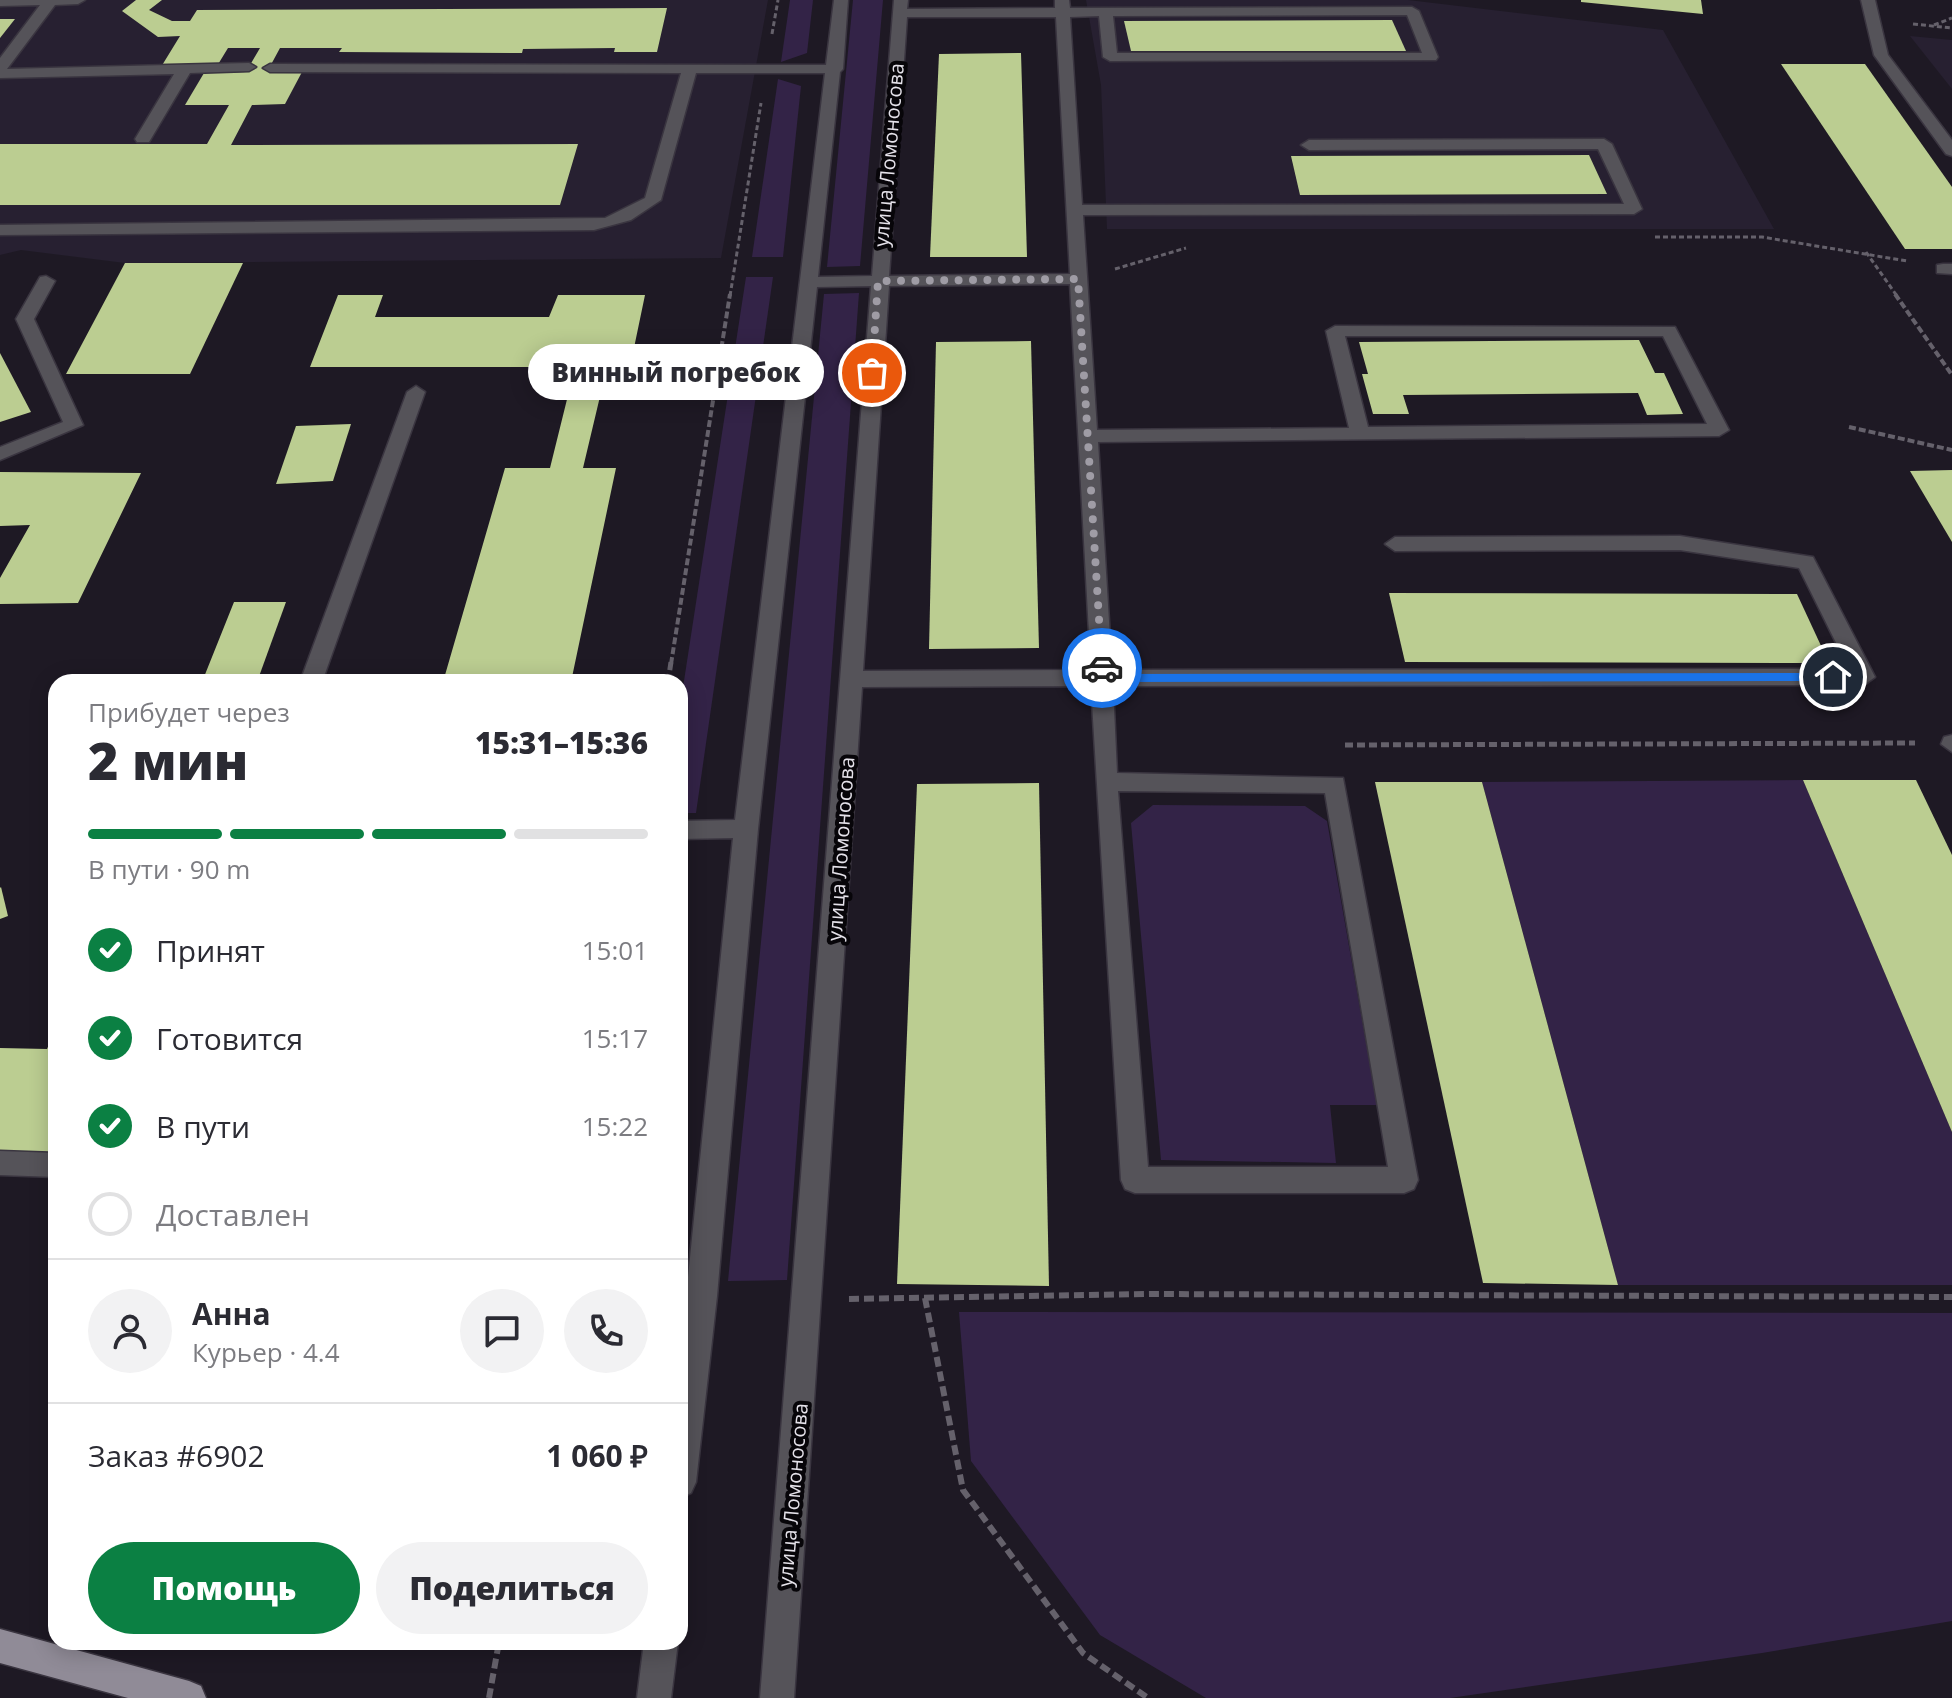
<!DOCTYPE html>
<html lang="ru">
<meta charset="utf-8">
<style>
body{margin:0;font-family:"Open Sans",sans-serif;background:#f2f2f3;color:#2b2b33;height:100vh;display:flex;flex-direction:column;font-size:30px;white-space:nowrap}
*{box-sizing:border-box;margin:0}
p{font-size:26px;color:#7c7c81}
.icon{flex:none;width:44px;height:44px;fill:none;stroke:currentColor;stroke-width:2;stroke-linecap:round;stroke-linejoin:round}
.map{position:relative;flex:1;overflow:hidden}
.details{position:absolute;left:48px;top:674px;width:640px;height:976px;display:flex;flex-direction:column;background:#fff;border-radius:24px;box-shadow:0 4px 20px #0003}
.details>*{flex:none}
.pin{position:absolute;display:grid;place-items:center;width:68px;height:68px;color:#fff;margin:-34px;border:4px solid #fff;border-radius:50%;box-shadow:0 2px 8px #0007}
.courier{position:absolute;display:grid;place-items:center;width:80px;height:80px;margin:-40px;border:6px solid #1a73e8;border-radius:50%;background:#fff;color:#222;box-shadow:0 2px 10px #0007}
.bubble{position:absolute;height:56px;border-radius:28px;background:#fff;box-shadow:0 4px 20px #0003;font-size:26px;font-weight:800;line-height:56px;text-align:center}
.head em{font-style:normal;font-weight:800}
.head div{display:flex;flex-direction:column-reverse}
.head{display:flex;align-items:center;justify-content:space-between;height:136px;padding:0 40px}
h1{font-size:52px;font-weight:800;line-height:60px}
.bar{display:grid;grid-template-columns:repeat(4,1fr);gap:12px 8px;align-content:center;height:96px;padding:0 40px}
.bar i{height:10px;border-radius:6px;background:#e1e1e2}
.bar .current{background:#0b8043}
.bar p{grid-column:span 4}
.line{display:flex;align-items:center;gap:20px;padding:0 40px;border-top:2px solid #e1e1e2}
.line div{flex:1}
.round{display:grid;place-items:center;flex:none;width:84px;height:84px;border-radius:42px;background:#f2f2f3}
ol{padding:0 40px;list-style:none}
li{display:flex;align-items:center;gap:24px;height:88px}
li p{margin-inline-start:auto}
li .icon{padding:8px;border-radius:50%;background:#0b8043;color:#fff;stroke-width:4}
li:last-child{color:#7c7c81}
li i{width:44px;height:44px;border:4px solid #e1e1e2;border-radius:50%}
.button{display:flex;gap:16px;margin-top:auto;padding:16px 40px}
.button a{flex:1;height:92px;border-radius:48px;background:#0b8043;color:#fff;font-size:32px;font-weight:800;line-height:92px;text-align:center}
.button a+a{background:#f2f2f3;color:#2b2b33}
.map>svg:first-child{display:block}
.built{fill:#272031}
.green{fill:#332347}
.building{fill:#bbcd91}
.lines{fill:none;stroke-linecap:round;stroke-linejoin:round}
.minor-casing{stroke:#3a3540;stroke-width:3}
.major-casing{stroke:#3a3540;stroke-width:3}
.path-far3{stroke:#65616b;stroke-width:3;stroke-dasharray:5 3;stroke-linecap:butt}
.path-far2{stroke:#65616b;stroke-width:4;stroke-dasharray:7 3;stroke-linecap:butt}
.path-far1{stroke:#65616b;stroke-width:5;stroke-dasharray:8 4;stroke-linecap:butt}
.path{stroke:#65616b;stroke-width:6;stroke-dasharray:10 5;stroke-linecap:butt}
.minor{fill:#555359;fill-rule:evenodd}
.major{fill:#908b97;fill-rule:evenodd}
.route{fill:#1a73e8}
.done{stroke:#9f9ca5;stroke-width:8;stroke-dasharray:0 14.4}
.labels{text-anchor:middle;stroke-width:8;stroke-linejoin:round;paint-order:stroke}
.street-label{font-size:20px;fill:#e5e2ea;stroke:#070509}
</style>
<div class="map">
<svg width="1952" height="1698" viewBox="0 0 1952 1698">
<rect width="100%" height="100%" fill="#1e1924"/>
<g class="built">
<path d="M0,0H768L721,258L125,263L21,250L0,255Z"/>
<path d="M1086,0H1408L1663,30L1774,229H1107L1101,85Z"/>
<path d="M1910,36L1952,40V89Z"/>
</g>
<g class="green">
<path d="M790,0H813L807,53L781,62Z"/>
<path d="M853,0H883L860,266L827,267Z"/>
<path d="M778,79L801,86L783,257H752Z"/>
<path d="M746,277H773L696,813H680V707Z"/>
<path d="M859,293L787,1280L728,1281L824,294Z"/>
<path d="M1803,780L1952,1132V1285H1618L1482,782Z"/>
<path d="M1153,805L1305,806L1327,821L1377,1105H1330L1336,1163L1161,1160L1131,823Z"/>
<path d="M959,1312L1952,1313V1621L1762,1653L1450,1698H1206L1100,1635L971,1461Z"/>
</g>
<g class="building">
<path d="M136,0H162L149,10L172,21H190L197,10L667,8L657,52H614L615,48L523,49L522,53L339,52L342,48H280L267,72H302L285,104L252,105L231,145L578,144L560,205H0V144H207L229,105H185L204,73L246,72L260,48H228L217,66L161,67L180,36L158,37L122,11Z"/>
<path d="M1581,0H1701L1703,14L1581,2Z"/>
<path d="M0,19H15L0,38Z"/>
<path d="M1392,20L1406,51H1131L1124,21Z"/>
<path d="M1021,53L1027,257H930L939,54Z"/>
<path d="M1781,64H1865L1952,187V249H1905Z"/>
<path d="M1589,155L1607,194L1300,195L1291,156Z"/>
<path d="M125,263H243L190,374H66Z"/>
<path d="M338,295H383L375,317H549L558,295H645L630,367H607L583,468H616L571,682H443L505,468H550L575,367H310Z"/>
<path d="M1639,340L1655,373H1664L1683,414L1647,415L1638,393L1403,395L1409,414H1373L1362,374H1368L1359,342Z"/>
<path d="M1031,341L1039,648L929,649L936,342Z"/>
<path d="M0,353L31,412L0,422Z"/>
<path d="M351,424L333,481L276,484L296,426Z"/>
<path d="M1952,470V542L1910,471Z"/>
<path d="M0,472L141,473L78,603L0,604V578L30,525L0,526Z"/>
<path d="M1389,593L1797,594L1829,663L1405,662Z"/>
<path d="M234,602H286L257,682H202Z"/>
<path d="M1803,780H1916L1952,855V1132Z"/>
<path d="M1375,782H1482L1618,1285L1483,1283Z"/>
<path d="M1039,783L1049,1286L897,1284L917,784Z"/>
<path d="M1,887L8,916L0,919V888Z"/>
<path d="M52,1038H56V1156L0,1155V1048L47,1049Z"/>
</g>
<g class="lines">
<defs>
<g id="minor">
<path d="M0,0H85L78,4L55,5L7,69L249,63L256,67L249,71L190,73L149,142H137L135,139L174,74L0,78V58L40,5L0,6Z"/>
<path d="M834,0H848L843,69L840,72L818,277L872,276L894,0H908L907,9L1055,8V0H1069L1070,8L1412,7L1419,11L1438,57L1436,60L1110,61L1103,57L1099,16L1070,17L1082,205L1624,204L1598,149L1309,150L1301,145L1309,140L1604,139L1612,144L1642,209L1634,214L1083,215L1097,430L1349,428L1326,331L1335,326L1675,327L1729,430L1719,436L1098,442L1112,670L1849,669L1799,568L1680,550L1395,551L1385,544L1395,537L1680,536L1813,557L1875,677L1864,685L1113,686L1117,773L1343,778L1418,1180L1414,1189L1404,1193H1135L1125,1189L1121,1180L1091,686L862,687L794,1698H760L871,286L817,287L758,829L717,1296L696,1482L691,1493L680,1498V1355L733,838L680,839V821L735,820L825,73H696L661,200L631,220L594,230L0,235V225L605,218L645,198L681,73L270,72L263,68L270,64L826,65ZM1407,15L1422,53H1117L1113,16ZM907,17H1056L1070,274L889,276ZM1070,284L1091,670L863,671L889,286ZM1345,336H1663L1707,424L1368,427ZM1118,791L1325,793L1388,1167H1148Z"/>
<path d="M1861,0H1875L1888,55L1952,140V156L1946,154L1874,55Z"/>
<path d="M1943,264H1952V274L1937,273V265Z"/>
<path d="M46,276L55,281L34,319L83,425L0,460V447L63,422L16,319L40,277Z"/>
<path d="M416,386L425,392L322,682H300L407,392Z"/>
<path d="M1952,735V752L1941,744L1944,737Z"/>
<path d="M0,1151L56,1153V1177L0,1175Z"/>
<path d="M644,1642H678L671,1698H637Z"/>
</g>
<path id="major" d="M0,1629L189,1681L201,1686L206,1698H128L0,1663Z"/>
</defs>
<use href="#minor" class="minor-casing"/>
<use href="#major" class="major-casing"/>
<g class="path-far3">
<path d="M1913,24L1952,28"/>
<path d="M1934,25L1952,18"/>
<path d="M772,34L778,0"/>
<path d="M1655,237H1762L1907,261"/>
<path d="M1866,252L1897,296"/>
<path d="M1115,269L1186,248"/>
<path d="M730,296L761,103"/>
</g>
<g class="path-far2">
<path d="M1895,294L1952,375"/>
<path d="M1849,427L1952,450"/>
<path d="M671,664L730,294"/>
</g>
<g class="path-far1">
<path d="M668,682L671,662"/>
<path d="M1345,745L1915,743"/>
</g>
<g class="path">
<path d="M925,1298L963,1490L1083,1653L1148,1698"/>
<path d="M849,1299L1150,1294L1952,1297"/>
<path d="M489,1698L499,1642"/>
</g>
<use href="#minor" class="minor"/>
<use href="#major" class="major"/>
</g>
<path class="route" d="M1097,666H1106L1108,674L1833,673L1839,677L1833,681L1102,682L1096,678Z"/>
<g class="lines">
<path class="done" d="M872,373L878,281L1078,279L1102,668"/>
</g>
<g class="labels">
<g class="street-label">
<text transform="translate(889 155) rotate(-85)" y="7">улица Ломоносова</text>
<text transform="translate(841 849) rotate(-86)" y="7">улица Ломоносова</text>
<text transform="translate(793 1495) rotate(-85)" y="7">улица Ломоносова</text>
</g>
</g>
</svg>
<div class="pin" style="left:872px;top:373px;background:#ea580c"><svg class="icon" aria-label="bag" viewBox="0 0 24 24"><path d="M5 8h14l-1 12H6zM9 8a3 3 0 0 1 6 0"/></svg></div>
<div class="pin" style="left:1833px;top:677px;background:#1f2937"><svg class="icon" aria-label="home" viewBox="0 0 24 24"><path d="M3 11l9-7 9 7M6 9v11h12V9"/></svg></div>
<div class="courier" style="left:1102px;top:668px"><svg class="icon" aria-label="car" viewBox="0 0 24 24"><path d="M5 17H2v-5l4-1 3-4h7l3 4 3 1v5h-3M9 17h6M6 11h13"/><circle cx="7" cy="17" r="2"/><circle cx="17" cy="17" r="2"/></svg></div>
<div class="bubble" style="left:528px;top:344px;width:296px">Винный погребок</div>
<section class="details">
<div class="head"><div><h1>2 мин</h1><p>Прибудет через</p></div><em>15:31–15:36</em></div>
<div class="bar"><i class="current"></i><i class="current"></i><i class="current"></i><i></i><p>В пути · 90 m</p></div>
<ol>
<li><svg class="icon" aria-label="check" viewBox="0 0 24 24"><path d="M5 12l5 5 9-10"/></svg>Принят<p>15:01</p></li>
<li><svg class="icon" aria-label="check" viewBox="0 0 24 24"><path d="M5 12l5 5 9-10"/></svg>Готовится<p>15:17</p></li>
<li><svg class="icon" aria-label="check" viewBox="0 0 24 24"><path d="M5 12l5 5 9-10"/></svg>В пути<p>15:22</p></li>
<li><i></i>Доставлен</li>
</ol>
<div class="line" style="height:144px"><a class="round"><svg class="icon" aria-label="person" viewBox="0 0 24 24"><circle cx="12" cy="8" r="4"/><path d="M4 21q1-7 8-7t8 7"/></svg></a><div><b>Анна</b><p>Курьер · 4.4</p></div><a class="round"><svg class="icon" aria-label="chat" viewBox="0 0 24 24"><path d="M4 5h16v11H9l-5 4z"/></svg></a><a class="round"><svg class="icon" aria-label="phone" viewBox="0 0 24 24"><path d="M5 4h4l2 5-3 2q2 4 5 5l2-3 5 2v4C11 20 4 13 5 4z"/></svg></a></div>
<div class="line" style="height:104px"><div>Заказ #6902</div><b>1 060 ₽</b></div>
<div class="button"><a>Помощь</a><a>Поделиться</a></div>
</section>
</div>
